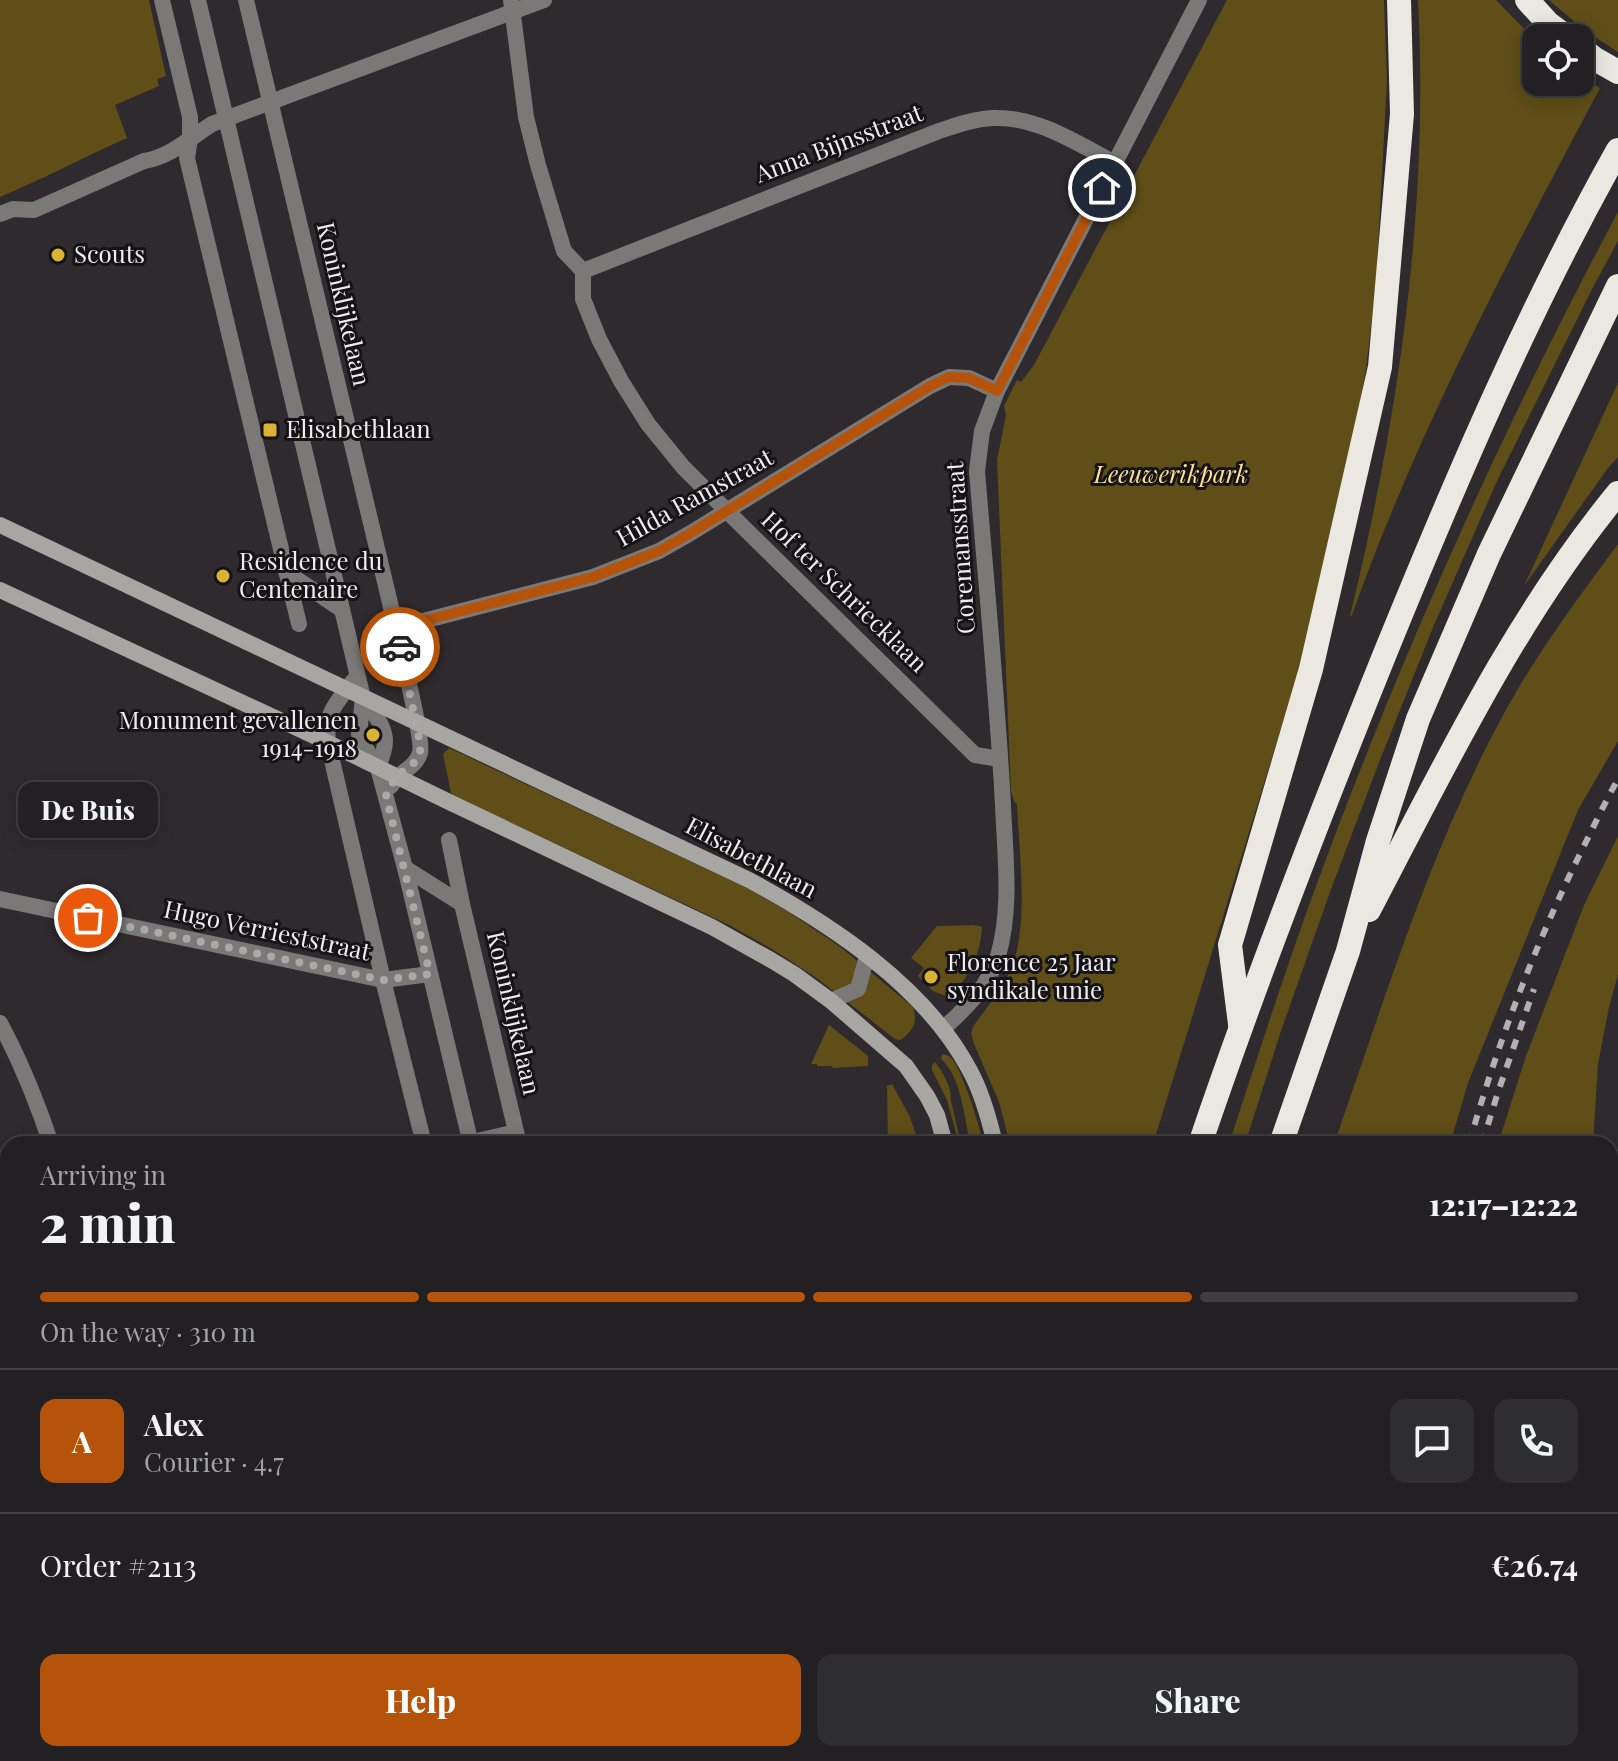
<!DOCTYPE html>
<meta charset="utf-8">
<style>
body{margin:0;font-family:"Playfair Display",serif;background:#2e2d2f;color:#f1f3f6;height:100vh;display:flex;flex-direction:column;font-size:30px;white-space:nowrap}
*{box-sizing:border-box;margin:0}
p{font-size:26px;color:#a2a3a5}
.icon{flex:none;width:44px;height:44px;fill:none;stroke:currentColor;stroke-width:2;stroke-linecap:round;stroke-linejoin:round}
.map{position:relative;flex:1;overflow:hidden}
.sheet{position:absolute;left:0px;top:1136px;width:1618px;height:626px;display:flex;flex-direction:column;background:#222022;border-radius:24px 24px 0 0;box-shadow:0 4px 20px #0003,0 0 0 2px #3f3e40}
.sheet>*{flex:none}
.tools{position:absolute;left:1522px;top:24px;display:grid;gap:16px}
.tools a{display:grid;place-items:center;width:72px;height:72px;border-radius:16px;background:#222022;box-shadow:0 4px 20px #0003,0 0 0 2px #3f3e40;font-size:40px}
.pin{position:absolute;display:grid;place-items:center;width:68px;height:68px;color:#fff;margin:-34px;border:4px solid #fff;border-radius:50%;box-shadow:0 2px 8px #0007}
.courier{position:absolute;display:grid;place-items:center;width:80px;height:80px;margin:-40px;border:6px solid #b45309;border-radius:50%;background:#fff;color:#222;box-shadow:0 2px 10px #0007}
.bubble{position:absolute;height:56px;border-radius:16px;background:#222022;box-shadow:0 4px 20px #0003,0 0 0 2px #3f3e40;font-size:26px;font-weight:800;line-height:56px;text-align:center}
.summary em{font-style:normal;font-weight:800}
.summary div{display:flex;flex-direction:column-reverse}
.summary{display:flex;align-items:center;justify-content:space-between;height:136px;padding:0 40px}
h1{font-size:52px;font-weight:800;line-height:60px}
.bar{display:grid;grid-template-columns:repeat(4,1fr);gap:12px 8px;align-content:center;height:96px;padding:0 40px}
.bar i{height:10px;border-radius:6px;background:#3f3e40}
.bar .selected{background:#b45309}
.bar p{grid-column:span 4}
.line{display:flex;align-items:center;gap:20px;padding:0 40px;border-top:2px solid #3f3e40}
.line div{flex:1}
.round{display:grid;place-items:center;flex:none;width:84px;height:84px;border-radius:16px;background:#2e2d2f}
.cta{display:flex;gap:16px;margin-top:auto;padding:16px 40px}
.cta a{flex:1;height:92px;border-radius:16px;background:#b45309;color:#fff;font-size:32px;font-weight:800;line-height:92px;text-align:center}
.cta a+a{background:#2e2d2f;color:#f1f3f6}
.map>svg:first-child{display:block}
.built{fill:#3b323b}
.green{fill:#5f4e17}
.water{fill:#5d2c5f}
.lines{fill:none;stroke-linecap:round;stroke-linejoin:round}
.minor{stroke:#7a7977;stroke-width:16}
.secondary{stroke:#a8a6a2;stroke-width:16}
.primary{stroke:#cac8c3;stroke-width:20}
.motorway{stroke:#eae8e1;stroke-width:24}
.tram{stroke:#b3afb3;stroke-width:2}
.rail{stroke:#b3afb3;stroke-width:6;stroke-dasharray:10 10;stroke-linecap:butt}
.done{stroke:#aba8ab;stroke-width:8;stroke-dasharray:0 14.4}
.route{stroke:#b45309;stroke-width:10}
.poi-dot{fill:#dbb333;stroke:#151315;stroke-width:3}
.labels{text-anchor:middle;stroke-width:6;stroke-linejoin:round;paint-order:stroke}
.street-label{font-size:24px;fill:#efecef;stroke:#151315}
.poi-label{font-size:24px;fill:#efecef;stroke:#151315;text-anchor:start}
.park-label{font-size:24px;font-style:italic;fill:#fee190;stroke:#151315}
</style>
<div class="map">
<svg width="1618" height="1761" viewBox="0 0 1618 1761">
<rect width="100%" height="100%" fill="#2e2a2e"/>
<g class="built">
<path d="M8,1429V1728L0,1732V1430Z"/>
<path d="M1297,1754H1374L1372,1761H1295Z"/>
</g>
<g class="green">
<path d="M0,0H149L166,76L157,79L159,86L115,105L127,138C84,157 43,179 0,197Z"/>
<path d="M1227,0H1384L1387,82L1376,285L1366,369L1347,474L1303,657L1153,1144H1010L999,1102L974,1044L971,1033L974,1025C986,1009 1000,992 1009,973C1030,932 1019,852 1017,805L1014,801L1011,791L997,460L1006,415L1004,406L1017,380L1021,382L1034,365Z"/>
<path d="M1418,0H1496L1536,41V82H1580V77L1600,88C1509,259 1417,432 1352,615L1350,616C1399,415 1429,207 1418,0Z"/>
<path d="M1549,0H1618V52L1584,30Z"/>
<path d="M1618,212V241L1592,289L1497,481L1432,630L1380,760L1330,892L1281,1031L1245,1144H1229C1257,1058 1285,971 1316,886C1401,655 1502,429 1618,212Z"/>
<path d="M1618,383V457L1608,468L1524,586Z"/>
<path d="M1618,544V741L1578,810L1468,1083L1450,1144H1334C1387,993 1433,839 1512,699C1543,645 1581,594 1618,544Z"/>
<path d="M449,748L747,888L790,913L839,946L913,1007C918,1022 913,1031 901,1040L895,1039L818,979L772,949L729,925L454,796L451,793L443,754Z"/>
<path d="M1618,836V975L1609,1007L1598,1064L1593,1144H1498L1526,1056L1584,905Z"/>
<path d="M974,925L982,927C981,953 968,981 948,997L933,991L918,976L924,968L911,958L937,926Z"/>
<path d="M829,1025L868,1056V1066L833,1068L832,1066H817V1064H811Z"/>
<path d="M944,1054C946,1055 948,1055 950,1057C961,1065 981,1128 983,1144H970C965,1119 961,1076 941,1059L942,1055Z"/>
<path d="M935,1062C943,1072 952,1088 951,1101L961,1144H959L947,1100L932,1070V1065Z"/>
<path d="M892,1084L910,1117L919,1144H888L887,1086Z"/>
<path d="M8,1728V1754H931V1761H0V1732Z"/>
<path d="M1374,1754H1609V1761H1372Z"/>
</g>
<path class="water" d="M321,1754H395L398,1761H309Z"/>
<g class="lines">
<g class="minor">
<path d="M162,0L190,117V138L187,158L299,624"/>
<path d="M198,0L363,698L359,734L363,744L378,768L405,868L471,1144"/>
<path d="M246,0L396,628C400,650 424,738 420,753C415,769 399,771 391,786"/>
<path d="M511,0L526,117L538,165L564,251L583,271V299L599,339L621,381L648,424L683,467L727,511L975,755L1000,759"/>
<path d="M0,214L13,209L34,210L144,161C170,157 190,138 212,124L544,0"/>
<path d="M583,271L939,131C957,125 974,119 993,118C1037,116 1078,144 1115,163"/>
<path d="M286,572L341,609"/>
<path d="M396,628L593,577L659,551L689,534L930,386L949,377L969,378L997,391"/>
<path d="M353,681C335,705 325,712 328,743L383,980L424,1144"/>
<path d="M363,698C371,710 385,725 385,741C385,750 381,760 378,768"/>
<path d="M449,840L462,904L519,1144"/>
<path d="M405,868L462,904"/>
<path d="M0,899L383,980L430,974"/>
<path d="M831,1001L858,989L867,956"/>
<path d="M0,1023C21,1062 37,1102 51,1144"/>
<path d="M943,1029C965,1009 989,986 998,956C1012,908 1005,855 1003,805C997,693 986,582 977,471L982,431L997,391L1199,0"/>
<path d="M464,1144L516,1132"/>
</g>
<g class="secondary">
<path d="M0,525L749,880C830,924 924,985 969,1069C982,1092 989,1118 995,1144"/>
<path d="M0,590L312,735L447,801L712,927L771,960L794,974L831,1001L906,1066L927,1096L937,1115L945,1144"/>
</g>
<g class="primary">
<path d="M1610,1266H1618"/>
<path d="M0,1324H8"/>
<path d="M1610,1329H1618"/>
<path d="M0,1394L8,1393"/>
</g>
<g class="motorway">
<path d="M1527,0L1549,24L1568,38"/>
<path d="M1580,47L1595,59L1618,72"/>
<path d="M1369,910C1444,767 1515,618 1618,493"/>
<path d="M1240,1024L1230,945L1311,669L1380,367L1402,114L1399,0"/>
<path d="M1200,1144C1256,979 1319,817 1384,656C1454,484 1527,312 1618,150"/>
<path d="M1281,1144L1348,951L1378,841L1418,719L1489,554L1618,286"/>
<path d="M951,1761V1754"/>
<path d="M1036,1761L1037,1754"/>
<path d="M1126,1761L1127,1754"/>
<path d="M1217,1761L1219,1754"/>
</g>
<g class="tram">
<path d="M1610,1289L1618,1290"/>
<path d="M0,1353L8,1352"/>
</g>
<g class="rail">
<path d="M1469,1144C1497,1045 1534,948 1579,856C1592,830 1604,804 1618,779"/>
<path d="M1482,1144L1498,1092L1534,989"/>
<path d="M1330,1761L1332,1754"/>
</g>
</g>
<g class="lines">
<path class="done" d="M88,918L383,980L430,974L386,796C389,790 392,783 396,778C406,765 416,769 421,747L400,647"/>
<path class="route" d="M400,647L396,628L593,577L659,551L689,534L930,386L949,377L969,378L997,391L1102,188"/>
</g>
<g class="poi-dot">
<circle cx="58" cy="255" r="8"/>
<rect x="262" y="422" width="16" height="16" rx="4"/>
<circle cx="223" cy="576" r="8"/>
<circle cx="373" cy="735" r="8"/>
<circle cx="931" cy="977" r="8"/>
</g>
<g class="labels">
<g class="street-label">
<text transform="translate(839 144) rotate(-21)" y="8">Anna Bijnsstraat</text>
<text transform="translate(343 304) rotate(77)" y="8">Koninklijkelaan</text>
<text transform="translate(695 498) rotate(-29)" y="8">Hilda Ramstraat</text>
<text transform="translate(961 548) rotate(-94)" y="8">Coremansstraat</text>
<text transform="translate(844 592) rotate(44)" y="8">Hof ter Schriecklaan</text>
<text transform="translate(751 858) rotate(28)" y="8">Elisabethlaan</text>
<text transform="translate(267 931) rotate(12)" y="8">Hugo Verrieststraat</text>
<text transform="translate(513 1013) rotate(77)" y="8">Koninklijkelaan</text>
</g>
<g class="poi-label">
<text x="74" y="263">Scouts</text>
<text x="286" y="438">Elisabethlaan</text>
<text x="239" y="570">Residence du<tspan x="239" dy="28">Centenaire</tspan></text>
<text x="357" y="729" text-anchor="end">Monument gevallenen<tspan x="357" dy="28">1914-1918</tspan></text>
<text x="947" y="971">Florence 25 Jaar<tspan x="947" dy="28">syndikale unie</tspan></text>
</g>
<g class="park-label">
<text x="1171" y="483">Leeuwerikpark</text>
</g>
</g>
</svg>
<div class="tools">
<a><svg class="icon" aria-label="locate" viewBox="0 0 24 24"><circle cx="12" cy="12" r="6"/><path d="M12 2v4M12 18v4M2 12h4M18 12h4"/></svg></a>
</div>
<div class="pin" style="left:88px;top:918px;background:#ea580c"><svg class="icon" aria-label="bag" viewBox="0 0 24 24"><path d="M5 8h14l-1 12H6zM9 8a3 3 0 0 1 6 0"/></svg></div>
<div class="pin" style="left:1102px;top:188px;background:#1f2937"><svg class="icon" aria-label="home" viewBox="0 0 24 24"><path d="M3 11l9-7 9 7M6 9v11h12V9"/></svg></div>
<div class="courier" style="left:400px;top:647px"><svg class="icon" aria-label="car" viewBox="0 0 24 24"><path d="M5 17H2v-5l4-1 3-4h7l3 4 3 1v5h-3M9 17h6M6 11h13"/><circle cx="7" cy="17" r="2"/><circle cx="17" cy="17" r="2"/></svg></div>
<div class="bubble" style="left:18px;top:782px;width:140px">De Buis</div>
<section class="sheet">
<div class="summary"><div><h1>2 min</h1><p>Arriving in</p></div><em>12:17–12:22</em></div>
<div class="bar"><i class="selected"></i><i class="selected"></i><i class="selected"></i><i></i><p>On the way · 310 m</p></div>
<div class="line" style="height:144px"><b class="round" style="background:#b45309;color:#fff">A</b><div><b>Alex</b><p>Courier · 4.7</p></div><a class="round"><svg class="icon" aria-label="chat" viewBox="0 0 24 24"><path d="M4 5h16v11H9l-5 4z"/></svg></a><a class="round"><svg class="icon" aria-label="phone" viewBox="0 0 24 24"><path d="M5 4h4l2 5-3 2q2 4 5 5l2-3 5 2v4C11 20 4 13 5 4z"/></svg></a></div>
<div class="line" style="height:104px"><div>Order #2113</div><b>€26.74</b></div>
<div class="cta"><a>Help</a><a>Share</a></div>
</section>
</div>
